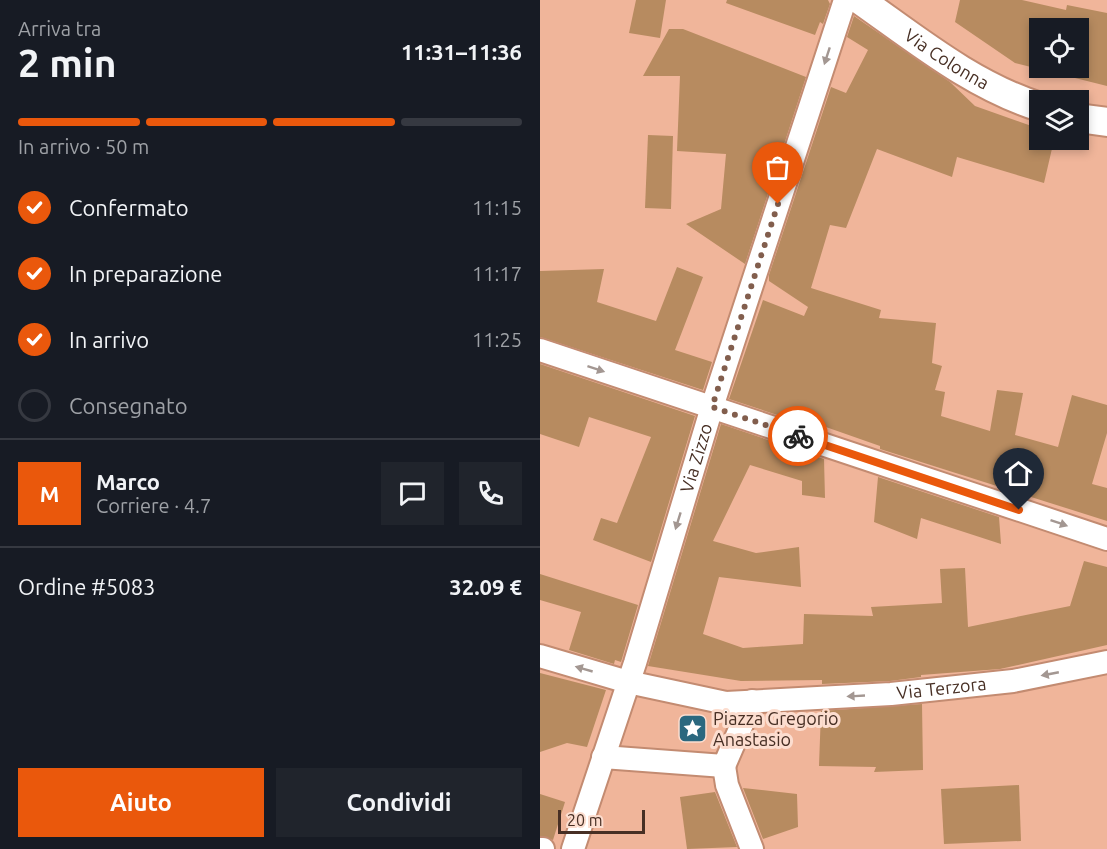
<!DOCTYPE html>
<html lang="it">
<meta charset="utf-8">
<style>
body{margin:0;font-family:Ubuntu,sans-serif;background:#20242c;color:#f1f3f6;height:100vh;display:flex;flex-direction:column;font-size:22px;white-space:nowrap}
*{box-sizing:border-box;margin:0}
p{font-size:20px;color:#9ea1a6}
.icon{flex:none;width:33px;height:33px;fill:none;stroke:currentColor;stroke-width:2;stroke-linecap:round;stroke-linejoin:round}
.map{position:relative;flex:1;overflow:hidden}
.side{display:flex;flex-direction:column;background:#171b24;width:540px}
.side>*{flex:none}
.controls{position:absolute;left:489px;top:18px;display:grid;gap:12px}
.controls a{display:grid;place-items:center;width:60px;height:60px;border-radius:0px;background:#171b24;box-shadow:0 3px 9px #0003;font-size:30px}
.scale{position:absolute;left:18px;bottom:15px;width:87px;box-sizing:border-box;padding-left:6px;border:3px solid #472f24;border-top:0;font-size:16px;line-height:21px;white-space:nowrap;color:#472f24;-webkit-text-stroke:4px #fcddcf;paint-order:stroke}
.pin{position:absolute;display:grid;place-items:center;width:51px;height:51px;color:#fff;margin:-62px -26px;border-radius:50% 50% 50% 0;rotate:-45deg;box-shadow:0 0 6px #0007}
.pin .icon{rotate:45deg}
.courier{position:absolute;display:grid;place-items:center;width:60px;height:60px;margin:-30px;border:4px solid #ea580c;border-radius:50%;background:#fff;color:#222;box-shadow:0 2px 8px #0007}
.summary em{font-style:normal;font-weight:700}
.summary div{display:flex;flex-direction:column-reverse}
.summary{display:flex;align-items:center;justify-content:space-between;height:102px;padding:0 18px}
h1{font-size:39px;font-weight:700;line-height:45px}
.bar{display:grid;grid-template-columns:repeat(4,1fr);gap:9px 6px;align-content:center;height:72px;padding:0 18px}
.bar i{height:8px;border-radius:4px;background:#363941}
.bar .active{background:#ea580c}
.bar p{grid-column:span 4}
.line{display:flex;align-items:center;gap:15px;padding:0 18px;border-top:2px solid #363941}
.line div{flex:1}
.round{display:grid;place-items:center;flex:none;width:63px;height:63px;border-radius:0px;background:#20242c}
ol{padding:0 18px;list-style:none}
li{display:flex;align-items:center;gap:18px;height:66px}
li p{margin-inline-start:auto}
li .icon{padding:6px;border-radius:50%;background:#ea580c;color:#fff;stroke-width:4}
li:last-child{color:#9ea1a6}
li i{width:33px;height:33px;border:3px solid #363941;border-radius:50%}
.primary-button{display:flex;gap:12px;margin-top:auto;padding:12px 18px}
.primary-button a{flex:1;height:69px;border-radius:0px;background:#ea580c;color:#fff;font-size:24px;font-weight:700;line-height:69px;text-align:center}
.primary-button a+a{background:#20242c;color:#f1f3f6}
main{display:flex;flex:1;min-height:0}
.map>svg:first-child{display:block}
.building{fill:#b78b60;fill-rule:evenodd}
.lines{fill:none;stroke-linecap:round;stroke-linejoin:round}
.minor-casing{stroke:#c38b71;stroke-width:26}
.tertiary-casing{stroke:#c38b71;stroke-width:32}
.minor{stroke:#fff;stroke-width:22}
.tertiary{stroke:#fff;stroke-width:28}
.oneway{fill:#a39792}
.done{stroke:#825e4d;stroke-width:6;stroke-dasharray:0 10.8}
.route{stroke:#ea580c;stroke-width:8}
.labels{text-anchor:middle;stroke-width:6;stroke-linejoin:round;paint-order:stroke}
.street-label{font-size:18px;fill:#472f24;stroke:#fcddcf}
.poi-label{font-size:18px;fill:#472f24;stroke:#fcddcf;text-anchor:start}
</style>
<main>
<section class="side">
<div class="summary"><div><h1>2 min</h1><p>Arriva tra</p></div><em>11:31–11:36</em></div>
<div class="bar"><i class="active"></i><i class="active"></i><i class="active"></i><i></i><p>In arrivo · 50 m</p></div>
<ol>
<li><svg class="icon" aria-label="check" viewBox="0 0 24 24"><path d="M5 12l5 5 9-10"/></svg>Confermato<p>11:15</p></li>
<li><svg class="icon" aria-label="check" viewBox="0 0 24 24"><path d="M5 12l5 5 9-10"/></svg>In preparazione<p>11:17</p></li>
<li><svg class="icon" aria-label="check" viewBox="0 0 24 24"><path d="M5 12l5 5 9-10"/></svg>In arrivo<p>11:25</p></li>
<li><i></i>Consegnato</li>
</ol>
<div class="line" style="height:108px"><b class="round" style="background:#ea580c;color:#fff">M</b><div><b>Marco</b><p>Corriere · 4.7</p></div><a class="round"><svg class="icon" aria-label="chat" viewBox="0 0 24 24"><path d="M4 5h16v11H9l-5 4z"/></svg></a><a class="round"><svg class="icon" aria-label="phone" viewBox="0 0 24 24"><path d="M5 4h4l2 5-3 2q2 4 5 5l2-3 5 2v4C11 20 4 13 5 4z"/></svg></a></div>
<div class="line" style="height:78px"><div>Ordine #5083</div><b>32.09 €</b></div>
<div class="primary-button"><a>Aiuto</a><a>Condividi</a></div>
</section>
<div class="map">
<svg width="567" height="849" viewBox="0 0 567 849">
<rect width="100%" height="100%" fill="#f0b59a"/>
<g class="building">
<path d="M96,0H126L120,38L89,33Z"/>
<path d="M187,0H288L290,4L283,24L280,22L275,35L186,3Z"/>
<path d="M420,0H482L526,10L527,5L567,13V86L475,63L415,22ZM500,28H538V68H500Z"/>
<path d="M314,16L410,82L435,106L500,129V140H514L504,183L417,157L412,177L337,149L306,228L290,225L271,288L341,310L339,318L396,323L392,363L402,366L395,390L405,392L401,416L450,431L457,390L483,393L475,435L518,447L532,395L567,405V433L552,484L567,488V521L340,449V446L283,426V430L189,399L223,300L264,316L268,307L229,281V275L291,87L306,93L328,50L307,37Z"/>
<path d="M129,29H143L266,77L205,264L146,224L181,209L186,154L137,151L140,76H103Z"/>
<path d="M108,135L133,136L131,209L105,208Z"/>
<path d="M137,267L163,277L135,350L172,362L163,390L0,337V271L64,269L57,302L116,321Z"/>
<path d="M0,364L155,416L111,562L53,540L61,518L77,523L111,437L49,417L39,447L0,434Z"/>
<path d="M181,424L284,459L285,498L262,495V481L210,465L173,541L216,553L259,547L261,587L179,577L163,634L203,648L263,644L264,614L333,616L331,607L402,603L400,569L425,568L428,627L530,606L544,561L567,567V645L460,669L381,675V677L350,681L282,684V680L201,681L108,666Z"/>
<path d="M338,477L459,517L461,544L381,518L377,539L334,522Z"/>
<path d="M0,574L98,605L81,662L75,660L74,664L29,650L41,612L0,600Z"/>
<path d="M0,673L66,690L47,747L27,743L0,752Z"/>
<path d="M382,704L383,770L334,772L336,767L279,766L281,711Z"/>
<path d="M479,785L481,841L404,844L401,789Z"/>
<path d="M203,788L257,794L258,827L223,839Z"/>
<path d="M175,792L197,847L147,849L140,797Z"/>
<path d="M0,794L25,802L13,840L0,836Z"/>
</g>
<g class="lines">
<defs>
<g id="minor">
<path d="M0,350L567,539"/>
<path id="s1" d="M0,656L88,682L186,703L351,694L473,681L567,662"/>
<path d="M63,757L184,766L212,701"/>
<path d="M184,766L187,785L212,849"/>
<path d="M0,849H3"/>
<path id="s2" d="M33,849L95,663L172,407L305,0"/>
</g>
<g id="tertiary">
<path id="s3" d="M320,0C377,40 433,86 500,107"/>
<path d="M538,118L567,122"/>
</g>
</defs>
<use href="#minor" class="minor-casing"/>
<use href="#tertiary" class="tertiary-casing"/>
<use href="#minor" class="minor"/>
<use href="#tertiary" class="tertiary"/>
</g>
<defs><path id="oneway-solid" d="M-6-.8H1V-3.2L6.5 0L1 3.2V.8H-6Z" transform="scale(1.5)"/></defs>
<g class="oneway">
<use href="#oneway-solid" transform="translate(287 56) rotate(108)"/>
<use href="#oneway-solid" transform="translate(56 369) rotate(18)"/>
<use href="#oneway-solid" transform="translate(138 521) rotate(107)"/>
<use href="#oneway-solid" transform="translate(519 523) rotate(19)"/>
<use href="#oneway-solid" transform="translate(44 669) rotate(-164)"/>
<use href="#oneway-solid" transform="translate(510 674) rotate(169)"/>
<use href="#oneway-solid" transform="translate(316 696) rotate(177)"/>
</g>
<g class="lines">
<path class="done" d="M238,204L172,407L258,436"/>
<path class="route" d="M258,436L479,510"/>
</g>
<defs>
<symbol id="sight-square" viewBox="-11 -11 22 22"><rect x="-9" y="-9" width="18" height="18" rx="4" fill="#2b687f" stroke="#fcddcf"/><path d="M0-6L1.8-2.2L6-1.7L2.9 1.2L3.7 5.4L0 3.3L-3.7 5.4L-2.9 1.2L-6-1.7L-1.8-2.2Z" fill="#fff"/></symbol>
</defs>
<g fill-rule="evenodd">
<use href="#sight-square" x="136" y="712" width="33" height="33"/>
</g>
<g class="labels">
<g class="street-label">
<text dy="6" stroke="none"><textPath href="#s3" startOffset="105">Via Colonna</textPath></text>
<text dy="6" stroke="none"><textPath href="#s2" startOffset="410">Via Zizzo</textPath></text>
<text dy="6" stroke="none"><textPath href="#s1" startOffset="408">Via Terzora</textPath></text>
</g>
<g class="poi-label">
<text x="173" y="725">Piazza Gregorio<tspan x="173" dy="21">Anastasio</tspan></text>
</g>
</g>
</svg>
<div class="controls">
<a><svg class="icon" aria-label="locate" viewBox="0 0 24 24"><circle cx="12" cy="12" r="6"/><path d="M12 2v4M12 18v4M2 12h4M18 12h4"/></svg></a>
<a><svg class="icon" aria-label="layers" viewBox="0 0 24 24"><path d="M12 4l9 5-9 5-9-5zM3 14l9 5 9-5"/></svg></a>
</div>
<div class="scale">20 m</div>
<div class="pin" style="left:238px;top:204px;background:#ea580c"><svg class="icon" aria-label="bag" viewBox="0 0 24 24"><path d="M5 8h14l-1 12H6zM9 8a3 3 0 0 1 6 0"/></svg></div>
<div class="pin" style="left:479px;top:510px;background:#1f2937"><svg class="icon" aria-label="home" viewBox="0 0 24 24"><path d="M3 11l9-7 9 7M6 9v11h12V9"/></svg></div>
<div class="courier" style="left:258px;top:436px"><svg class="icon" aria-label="bike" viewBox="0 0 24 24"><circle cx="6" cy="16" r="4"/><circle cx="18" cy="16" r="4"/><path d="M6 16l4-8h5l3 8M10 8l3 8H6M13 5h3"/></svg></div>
</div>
</main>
